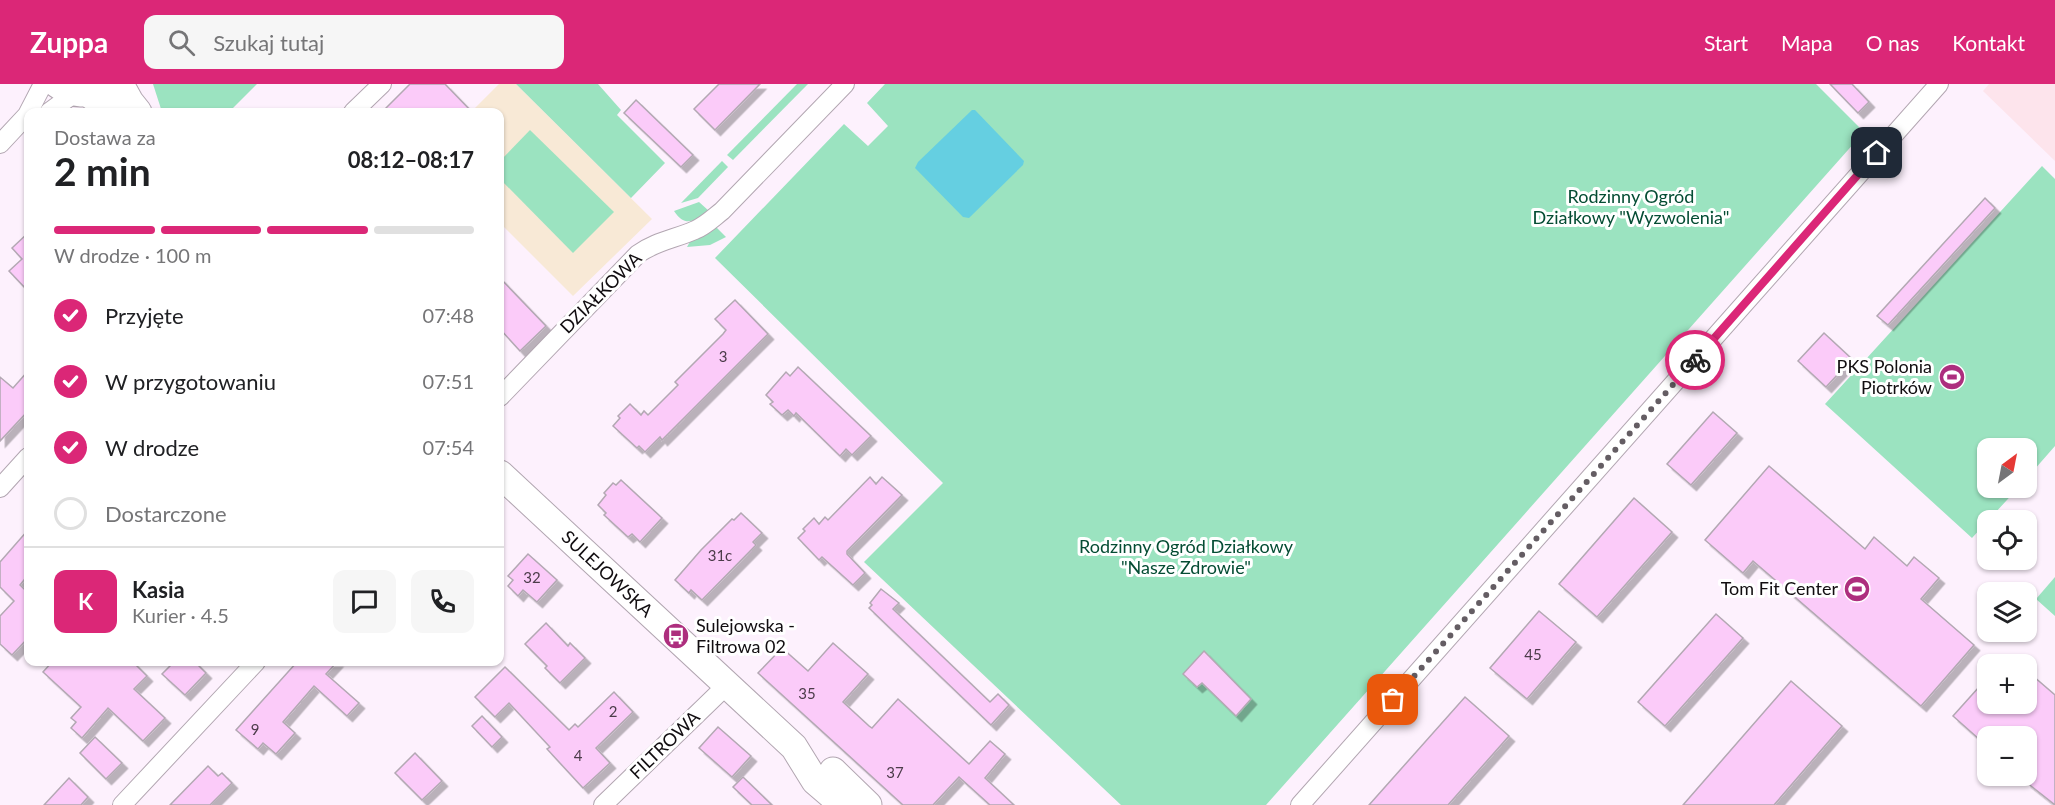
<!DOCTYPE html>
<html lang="pl">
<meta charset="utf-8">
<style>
body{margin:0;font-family:Lato,sans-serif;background:#f6f6f6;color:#202124;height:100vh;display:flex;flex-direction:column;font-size:22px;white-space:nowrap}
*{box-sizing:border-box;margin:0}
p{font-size:20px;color:#757577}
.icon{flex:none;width:33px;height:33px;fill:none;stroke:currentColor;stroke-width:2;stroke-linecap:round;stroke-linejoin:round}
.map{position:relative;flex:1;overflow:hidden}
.panel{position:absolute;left:24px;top:24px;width:480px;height:558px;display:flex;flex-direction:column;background:#fff;border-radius:12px;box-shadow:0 2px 4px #0004}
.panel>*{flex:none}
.needle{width:39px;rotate:32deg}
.tools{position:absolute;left:1977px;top:354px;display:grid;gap:12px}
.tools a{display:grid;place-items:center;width:60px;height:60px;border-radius:12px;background:#fff;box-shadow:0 2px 4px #0004;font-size:30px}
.pin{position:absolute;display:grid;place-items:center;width:51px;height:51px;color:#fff;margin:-26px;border-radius:12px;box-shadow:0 3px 9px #0006}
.courier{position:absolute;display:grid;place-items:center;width:60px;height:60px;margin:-30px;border:4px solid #db2777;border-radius:50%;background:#fff;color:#222;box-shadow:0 2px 8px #0007}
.head em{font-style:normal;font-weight:700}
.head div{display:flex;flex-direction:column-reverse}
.head{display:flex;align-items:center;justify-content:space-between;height:102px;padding:0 30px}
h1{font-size:39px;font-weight:700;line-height:45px}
.bar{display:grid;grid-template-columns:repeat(4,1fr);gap:9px 6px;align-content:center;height:72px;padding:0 30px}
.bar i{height:8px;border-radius:4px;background:#e0e0e0}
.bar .active{background:#db2777}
.bar p{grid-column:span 4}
.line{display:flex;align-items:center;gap:15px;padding:0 30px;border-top:2px solid #e0e0e0}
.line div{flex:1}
.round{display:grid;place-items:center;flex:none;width:63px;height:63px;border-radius:12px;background:#f6f6f6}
ol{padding:0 30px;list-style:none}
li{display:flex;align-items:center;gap:18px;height:66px}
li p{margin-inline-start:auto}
li .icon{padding:6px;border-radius:50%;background:#db2777;color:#fff;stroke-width:4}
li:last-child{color:#757577}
li i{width:33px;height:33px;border:3px solid #e0e0e0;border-radius:50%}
header{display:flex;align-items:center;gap:36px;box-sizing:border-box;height:84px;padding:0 30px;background:#db2777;color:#fff}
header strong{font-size:28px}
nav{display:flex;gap:33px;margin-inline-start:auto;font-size:21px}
.search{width:420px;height:54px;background:#f6f6f6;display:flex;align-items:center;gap:15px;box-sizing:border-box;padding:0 21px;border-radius:12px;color:#757577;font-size:22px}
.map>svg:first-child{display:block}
.industrial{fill:#fde4ec}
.education{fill:#f8e9d6}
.green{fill:#9be3c0}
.water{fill:#65cfe1}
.building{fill:#fbcbf9;stroke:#b3a8b3;stroke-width:1.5;filter:url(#shadow)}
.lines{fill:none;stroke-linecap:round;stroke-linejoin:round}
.street-casing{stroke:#b2a6b1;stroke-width:20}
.secondary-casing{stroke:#b2a6b1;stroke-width:29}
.street{stroke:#fff;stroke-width:18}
.secondary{stroke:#fff;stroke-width:27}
.done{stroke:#645d63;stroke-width:6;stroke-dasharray:0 10.8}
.route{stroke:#db2777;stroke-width:8}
.labels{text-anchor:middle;stroke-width:6;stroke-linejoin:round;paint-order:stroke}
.number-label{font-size:15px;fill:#4c3c4a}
.park-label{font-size:18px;fill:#044c33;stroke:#fff}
.street-label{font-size:18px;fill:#110d10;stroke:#fff}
.poi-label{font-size:18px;fill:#110d10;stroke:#fff;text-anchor:end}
</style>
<header>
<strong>Zuppa</strong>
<div class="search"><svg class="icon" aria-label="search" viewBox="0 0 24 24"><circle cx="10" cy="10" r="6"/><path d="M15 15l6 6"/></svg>Szukaj tutaj</div>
<nav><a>Start</a><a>Mapa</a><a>O nas</a><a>Kontakt</a></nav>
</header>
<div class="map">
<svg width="2055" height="721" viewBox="0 0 2055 721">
<defs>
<filter id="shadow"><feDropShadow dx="5.5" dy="5.5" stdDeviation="0" flood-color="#0004"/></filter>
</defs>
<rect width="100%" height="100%" fill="#fdf1fd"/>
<path class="industrial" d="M1989,0H2055V77L1983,7Z"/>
<path class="education" d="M499,0H516L652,135L573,212L500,139V28H471Z"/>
<g class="green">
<path d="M153,0H257L229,28H162Z"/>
<path d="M516,0H598L621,26L617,31L665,79L631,114Z"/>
<path d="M797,0H808L733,76L727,71Z"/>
<path d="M885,0H1816L1864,48L1266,721H1121L864,478L943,399L715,174L844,40L868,62L888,42L867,19Z"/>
<path d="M530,46L614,128L573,169L500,95V77Z"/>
<path d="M722,77L728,83L698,114L681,119Z"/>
<path d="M2042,82L2055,95V362L2027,394L2026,364H1988V404H2018L1972,454L1825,320Z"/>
<path d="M699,118L709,127C695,137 685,144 674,127Z"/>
<path d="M716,143L726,153L710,161L687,163L691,156Z"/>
<path d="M2055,493V532L2036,515Z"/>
</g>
<path class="water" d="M972,26H975L1024,77L1023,81L969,134L963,133L915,84L918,78Z"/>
<g class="building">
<path d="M410,0H445L472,28H382Z"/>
<path d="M719,0H760L715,46L694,25Z"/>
<path d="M1830,0H1852L1869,18L1858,29Z"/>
<path d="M636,16L693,71L681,83L624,29Z"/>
<path d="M1985,114L1995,124L1888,241L1877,232Z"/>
<path d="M28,149V207L9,187L22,175L12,164Z"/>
<path d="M500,194L546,242L520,267L500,245Z"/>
<path d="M735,216L768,250L662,356L660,353L645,368L639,362L637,364L613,342L620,334L618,332L630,320L641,331L644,327L648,331L678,301L675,298L723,250L726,246L715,235Z"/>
<path d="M1824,249L1852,275L1826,303L1798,277Z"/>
<path d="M798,283L871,352L852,371L846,365L840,372L796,329L794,332L788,326L782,331L770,320L773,318L766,311L786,288L790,292Z"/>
<path d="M28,287V327L0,357V293L13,304Z"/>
<path d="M1713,328L1737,349L1691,401L1667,380Z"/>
<path d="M1769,382L1865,465L1874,453L1907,482L1914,473L1939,494L1921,515L1974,561L1921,622L1753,477L1743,489L1705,456Z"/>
<path d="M870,393L876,400L882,393L902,411L847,467V470L865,489L853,501L822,473L819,476L798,454L805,447L803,445L814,434L819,440L825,433L828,436Z"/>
<path d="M621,396L662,434L640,458L632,450L628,453L604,431L606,429L598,421L606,411L604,409L613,399L616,401Z"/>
<path d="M1634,414L1672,448L1597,533L1559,500Z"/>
<path d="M741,429L762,449L753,458L756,461L702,516L691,506L689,509L675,496L701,466L732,435L734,436Z"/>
<path d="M28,446V491L20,501L24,505L28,500V554L12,571L0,560V532L14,517L0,503V478Z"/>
<path d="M528,470L557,496L537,518L523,506L518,512L508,502L513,496L508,492Z"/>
<path d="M881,505L899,519L893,525L990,618L998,610L1009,621L991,641L869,524L872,521L870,519Z"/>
<path d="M1539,527L1576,558L1527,615L1490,584Z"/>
<path d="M1716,530L1743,554L1665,642L1638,618Z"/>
<path d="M546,539L568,562L570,559L585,574L560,599L545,584L547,582L525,560Z"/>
<path d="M833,559L868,590L843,618L869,642L872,644L898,615L969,680L990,657L1005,670L985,694L1014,721H990L959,693L933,721H903L758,589L782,564L808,587Z"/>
<path d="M1204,567L1251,615L1236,632L1202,599L1197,603L1183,590Z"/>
<path d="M52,578H133L147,592L134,605L165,634L143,657L108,624L82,654L71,644L76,638L71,634L81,623L43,588Z"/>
<path d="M174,578H195L206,589L185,611L162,590Z"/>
<path d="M297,578H337L326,590L359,619L347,632L314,602L283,638L295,649L276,670L263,659L258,665L236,646Z"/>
<path d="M505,583L569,646L575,640L578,643L614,608L633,628L596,664L610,679L583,704L547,665L550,663L509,619L495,633L475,613Z"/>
<path d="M2026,586L2055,611V721L2026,698V652H1988V663L1953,632L1988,593V620H2026Z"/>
<path d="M1791,597L1842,642L1774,721H1683Z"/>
<path d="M1465,613L1509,652L1448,721H1369Z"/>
<path d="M482,632L502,653L492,663L472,642Z"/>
<path d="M718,643L751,672L732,693L699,664Z"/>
<path d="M95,653L122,679L106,695L80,669Z"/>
<path d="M415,669L442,697L422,716L395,689Z"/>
<path d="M208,682L218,692L222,689L232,699L210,721H170Z"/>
<path d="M743,693L772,721H752L733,703Z"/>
<path d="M69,694L88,713L81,721H44Z"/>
</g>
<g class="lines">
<defs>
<g id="street">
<path d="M49,28L75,9"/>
<path d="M353,28L382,0"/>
<path d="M0,60L27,31L43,0"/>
<path d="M500,313L638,170C656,157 675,155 695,146C705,142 713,134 722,127L845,0"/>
<path d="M0,404L28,373"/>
<path d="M122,721L256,578"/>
<path d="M603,721L727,601"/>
<path d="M1300,721L1939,0"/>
</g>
<g id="secondary">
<path d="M57,0C71,11 90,13 104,0"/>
<path d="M120,0L130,18L138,28"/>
<path d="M88,9L113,28"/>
<path d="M500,390L794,663L815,697L843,721"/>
<path d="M833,687L868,721"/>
</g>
</defs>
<use href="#street" class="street-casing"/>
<use href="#secondary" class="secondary-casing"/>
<use href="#street" class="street"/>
<use href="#secondary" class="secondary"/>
</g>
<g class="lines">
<path class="done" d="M1393,616L1695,276"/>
<path class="route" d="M1695,276L1877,69"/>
</g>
<defs>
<symbol id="stadium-disc" viewBox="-11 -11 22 22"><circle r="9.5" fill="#ad2e7e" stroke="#fff"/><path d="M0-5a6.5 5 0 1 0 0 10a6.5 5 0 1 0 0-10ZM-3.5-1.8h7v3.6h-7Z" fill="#fff"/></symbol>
<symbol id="bus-disc" viewBox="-11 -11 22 22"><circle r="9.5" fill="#ad2e7e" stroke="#fff"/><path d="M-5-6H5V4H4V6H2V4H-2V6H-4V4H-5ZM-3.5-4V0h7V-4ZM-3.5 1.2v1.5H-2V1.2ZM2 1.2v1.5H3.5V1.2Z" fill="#fff"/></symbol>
</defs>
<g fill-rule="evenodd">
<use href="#stadium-disc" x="1937" y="278" width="30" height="30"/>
<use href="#stadium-disc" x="1842" y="490" width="30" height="30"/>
<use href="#bus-disc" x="661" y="537" width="30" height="30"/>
</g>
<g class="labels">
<g class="number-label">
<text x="723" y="278">3</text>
<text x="720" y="477">31c</text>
<text x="532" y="499">32</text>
<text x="1533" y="576">45</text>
<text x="807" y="615">35</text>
<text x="613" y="633">2</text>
<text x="255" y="651">9</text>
<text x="578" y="677">4</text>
<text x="895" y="694">37</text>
</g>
<g class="park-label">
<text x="1631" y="119">Rodzinny Ogród<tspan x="1631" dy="21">Działkowy "Wyzwolenia"</tspan></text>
<text x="1186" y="469">Rodzinny Ogród Działkowy<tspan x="1186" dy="21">"Nasze Zdrowie"</tspan></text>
</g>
<g class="street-label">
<text transform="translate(601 209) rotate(-45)" y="6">DZIAŁKOWA</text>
<text transform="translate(607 490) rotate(43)" y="6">SULEJOWSKA</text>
<text transform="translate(665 661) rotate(-44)" y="6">FILTROWA</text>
</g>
<g class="poi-label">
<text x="1932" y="289">PKS Polonia<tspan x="1932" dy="21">Piotrków</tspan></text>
<text x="1838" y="511">Tom Fit Center</text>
<text x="696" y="548" text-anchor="start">Sulejowska -<tspan x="696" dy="21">Filtrowa 02</tspan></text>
</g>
</g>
</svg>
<div class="tools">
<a><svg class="needle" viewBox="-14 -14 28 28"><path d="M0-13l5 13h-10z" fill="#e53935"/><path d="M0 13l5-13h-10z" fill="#757577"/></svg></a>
<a><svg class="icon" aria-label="locate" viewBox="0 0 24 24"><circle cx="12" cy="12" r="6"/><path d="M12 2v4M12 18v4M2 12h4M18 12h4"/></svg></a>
<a><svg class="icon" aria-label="layers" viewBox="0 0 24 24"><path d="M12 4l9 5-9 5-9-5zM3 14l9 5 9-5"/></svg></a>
<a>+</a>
<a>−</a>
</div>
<div class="pin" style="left:1393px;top:616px;background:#ea580c"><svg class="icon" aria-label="bag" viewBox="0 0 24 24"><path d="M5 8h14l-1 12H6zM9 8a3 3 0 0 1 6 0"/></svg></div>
<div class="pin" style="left:1877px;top:69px;background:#1f2937"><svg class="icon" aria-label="home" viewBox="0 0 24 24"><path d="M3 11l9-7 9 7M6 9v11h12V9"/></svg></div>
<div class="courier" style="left:1695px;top:276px"><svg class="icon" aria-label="bike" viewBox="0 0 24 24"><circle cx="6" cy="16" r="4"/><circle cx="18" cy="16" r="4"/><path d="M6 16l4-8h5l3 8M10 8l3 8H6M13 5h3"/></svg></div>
<section class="panel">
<div class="head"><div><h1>2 min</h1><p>Dostawa za</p></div><em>08:12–08:17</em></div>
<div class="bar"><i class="active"></i><i class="active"></i><i class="active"></i><i></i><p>W drodze · 100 m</p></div>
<ol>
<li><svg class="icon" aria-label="check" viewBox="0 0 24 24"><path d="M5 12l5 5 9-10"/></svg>Przyjęte<p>07:48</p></li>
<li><svg class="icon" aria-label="check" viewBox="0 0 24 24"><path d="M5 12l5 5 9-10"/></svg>W przygotowaniu<p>07:51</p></li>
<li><svg class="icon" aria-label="check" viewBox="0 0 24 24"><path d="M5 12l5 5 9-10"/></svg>W drodze<p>07:54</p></li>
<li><i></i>Dostarczone</li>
</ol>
<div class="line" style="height:108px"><b class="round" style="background:#db2777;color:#fff">K</b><div><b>Kasia</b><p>Kurier · 4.5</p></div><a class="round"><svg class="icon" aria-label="chat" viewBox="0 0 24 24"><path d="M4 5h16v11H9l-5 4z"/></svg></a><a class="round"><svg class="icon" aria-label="phone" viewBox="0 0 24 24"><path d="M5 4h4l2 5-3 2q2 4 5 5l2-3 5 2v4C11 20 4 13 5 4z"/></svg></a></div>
</section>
</div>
